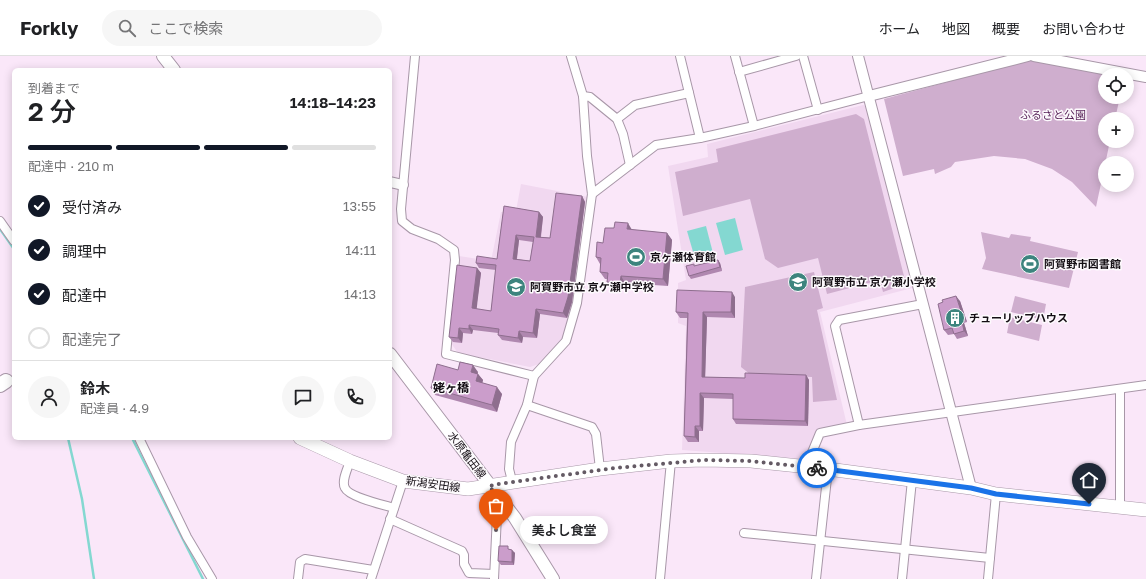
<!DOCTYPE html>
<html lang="ja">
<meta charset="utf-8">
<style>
body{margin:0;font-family:"Golos Text","Noto Sans JP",sans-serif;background:#f6f6f6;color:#202124;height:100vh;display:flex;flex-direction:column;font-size:15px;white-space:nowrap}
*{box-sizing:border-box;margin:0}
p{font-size:13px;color:#757577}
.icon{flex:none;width:22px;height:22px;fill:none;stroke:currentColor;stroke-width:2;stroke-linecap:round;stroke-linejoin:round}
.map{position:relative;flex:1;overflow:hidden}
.details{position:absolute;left:12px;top:12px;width:380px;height:372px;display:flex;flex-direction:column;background:#fff;border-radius:6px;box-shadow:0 2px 10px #0003}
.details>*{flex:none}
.tools{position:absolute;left:1098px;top:12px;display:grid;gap:8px}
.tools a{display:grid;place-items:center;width:36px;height:36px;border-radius:50%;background:#fff;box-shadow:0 2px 10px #0003;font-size:20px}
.pin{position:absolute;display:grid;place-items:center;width:34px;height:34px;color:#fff;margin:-41px -17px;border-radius:50% 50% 50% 0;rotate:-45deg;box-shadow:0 0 4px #0007}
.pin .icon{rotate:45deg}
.courier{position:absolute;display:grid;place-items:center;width:40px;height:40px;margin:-20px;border:3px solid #1a73e8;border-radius:50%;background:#fff;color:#222;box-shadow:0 1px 5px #0007}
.bubble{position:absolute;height:28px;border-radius:14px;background:#fff;box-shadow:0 2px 10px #0003;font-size:13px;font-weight:600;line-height:28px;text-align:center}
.overview em{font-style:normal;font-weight:600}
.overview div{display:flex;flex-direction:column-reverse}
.overview{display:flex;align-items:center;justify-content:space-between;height:68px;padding:0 16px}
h1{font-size:26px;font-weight:600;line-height:30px}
.bar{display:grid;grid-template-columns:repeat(4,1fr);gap:6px 4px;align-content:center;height:48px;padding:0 16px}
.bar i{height:5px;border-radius:3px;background:#e0e0e0}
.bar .active{background:#111827}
.bar p{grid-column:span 4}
.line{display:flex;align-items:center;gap:10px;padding:0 16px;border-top:1px solid #e0e0e0}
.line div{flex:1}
.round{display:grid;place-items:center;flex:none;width:42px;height:42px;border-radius:21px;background:#f6f6f6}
ol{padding:0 16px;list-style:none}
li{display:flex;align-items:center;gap:12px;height:44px}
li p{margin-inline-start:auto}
li .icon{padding:4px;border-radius:50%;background:#111827;color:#fff;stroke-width:4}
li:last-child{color:#757577}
li i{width:22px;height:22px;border:2px solid #e0e0e0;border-radius:50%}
header{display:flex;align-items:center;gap:24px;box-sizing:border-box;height:56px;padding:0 20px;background:#fff;border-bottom:1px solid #e0e0e0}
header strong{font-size:19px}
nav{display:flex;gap:22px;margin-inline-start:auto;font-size:14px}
.search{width:280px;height:36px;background:#f6f6f6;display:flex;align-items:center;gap:10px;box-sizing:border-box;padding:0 14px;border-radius:22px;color:#757577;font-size:15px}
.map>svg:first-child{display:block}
.built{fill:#f1d8f0}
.green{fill:#cfaece}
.water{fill:#84d8d1}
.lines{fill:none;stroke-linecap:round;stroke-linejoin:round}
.stream{stroke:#84d8d1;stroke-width:2.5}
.minor-casing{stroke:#a897a8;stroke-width:10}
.tertiary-casing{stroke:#a897a8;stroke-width:12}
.secondary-casing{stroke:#a897a8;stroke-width:14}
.primary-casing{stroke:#a897a8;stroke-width:14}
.trunk-casing{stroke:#a897a8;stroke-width:16}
.minor{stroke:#fff;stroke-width:8}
.tertiary{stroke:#fff;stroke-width:10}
.secondary{stroke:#fff;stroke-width:12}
.primary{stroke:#fff;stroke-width:13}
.trunk{stroke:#fff;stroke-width:14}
.wall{fill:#af87af;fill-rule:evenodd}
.shaded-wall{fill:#8e6e8e}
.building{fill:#cb9dcb;stroke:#8e6e8e;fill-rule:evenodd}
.done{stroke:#645a64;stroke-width:4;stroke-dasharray:0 7.2}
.route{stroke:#1a73e8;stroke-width:5}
.labels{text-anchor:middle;stroke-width:3;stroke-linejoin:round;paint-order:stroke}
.park-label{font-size:11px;fill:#541d55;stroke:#fdfafd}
.poi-label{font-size:11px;font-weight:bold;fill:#140e14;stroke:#fdfafd;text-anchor:start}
.street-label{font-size:11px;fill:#140e14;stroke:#fdfafd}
.neighbourhood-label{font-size:12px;font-weight:bold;fill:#140e14;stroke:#fdfafd}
</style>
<header>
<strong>Forkly</strong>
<div class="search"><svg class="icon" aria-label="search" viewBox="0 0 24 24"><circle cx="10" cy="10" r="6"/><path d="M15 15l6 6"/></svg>ここで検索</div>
<nav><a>ホーム</a><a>地図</a><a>概要</a><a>お問い合わせ</a></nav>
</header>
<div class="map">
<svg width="1146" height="523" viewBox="0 0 1146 523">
<rect width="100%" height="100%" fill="#fae7f9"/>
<g class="built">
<path d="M863,49L868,51L916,231L820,256L847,369L818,372L806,403L682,394L686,270L678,267V227L686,224L668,110L708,101L707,88Z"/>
<path d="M521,128L588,141L573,256L562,288L545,306L530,311L458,297L451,287L459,200L491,205L501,156L516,155Z"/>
</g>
<g class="green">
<path d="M1033,3L1111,19H1105V41H1120L1115,63H1105V85H1110L1096,151L1072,126L1052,113L1025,103L994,100L955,106L951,111L935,118L934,113L903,120L884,43Z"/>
<path d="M856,58L864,63L906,228L883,236L880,224L827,238L818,202L778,212L765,203L750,143L683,160L675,116L718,106L716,93Z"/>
<path d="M981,176L1009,182L1011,178L1031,181L1030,185L1078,196L1069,232L982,213L986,202Z"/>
<path d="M814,216L823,252L817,254L837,344L813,346L812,321L751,319L741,311L745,231Z"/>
<path d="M1015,240L1046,248L1043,264L1011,256Z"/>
<path d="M1010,261L1042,269L1039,285L1007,277Z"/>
</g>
<g class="water">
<path d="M735,162L743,194L725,199L716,167Z"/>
<path d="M706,170L714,201L696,206L687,175Z"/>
</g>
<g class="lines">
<g class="stream">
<path d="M0,173L14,193"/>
<path d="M68,382L82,443L94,523"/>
<path d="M132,382L203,523"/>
</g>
<defs>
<g id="minor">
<path d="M415,0L401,153L402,165L412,173L438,183L454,194L455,204L446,298L534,320"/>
<path d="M680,0L700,82"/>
<path d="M735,0L754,70"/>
<path d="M803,0L818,54"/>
<path d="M739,16L796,0"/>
<path d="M583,40L590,41L617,63L623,78L630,109"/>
<path d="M617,63L635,49L689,37"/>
<path d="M592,138L656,89L700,82L754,70L869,40"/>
<path d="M0,165L14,185"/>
<path d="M1120,333V451"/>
<path d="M527,349L592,371L596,378L600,413"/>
<path d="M859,369L835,270L839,264L923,248"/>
<path d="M139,382L187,481L212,523"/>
<path d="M350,405C348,412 341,425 345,432C349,441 384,449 394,452"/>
<path d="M806,411L820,377L859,369L1146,329"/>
<path d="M512,425L509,413L511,386L527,349L534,320L566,285L577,247L592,138L587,100L583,40L571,0"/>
<path d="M390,463L462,495L464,499V508L469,517L494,518"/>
<path d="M744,477L990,502"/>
<path d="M298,523L300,506L305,503L373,514"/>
<path d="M371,523L403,425"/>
<path d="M494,523L497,459L506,451"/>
<path d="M660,523L671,405"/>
<path d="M816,523L828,413"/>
<path d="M902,523L912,424"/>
<path d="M988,523L996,438"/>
</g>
<g id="tertiary">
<path d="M858,0L971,432"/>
<path d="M1034,0L1146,21"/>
<path d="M869,40L1028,0"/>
<path d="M390,126L403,129"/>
</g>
<g id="secondary">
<path d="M163,0L174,14"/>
<path d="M390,298L515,462L553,523"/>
</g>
<path id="primary" d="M300,382L350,405L403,425L468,433L600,413L671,405L704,404L751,405L828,413L971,432L996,438L1146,454"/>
<path id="trunk" d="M0,329L6,325"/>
</defs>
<use href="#minor" class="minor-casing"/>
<use href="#tertiary" class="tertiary-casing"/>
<use href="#secondary" class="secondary-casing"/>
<use href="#primary" class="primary-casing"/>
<use href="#trunk" class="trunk-casing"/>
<use href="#minor" class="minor"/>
<use href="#tertiary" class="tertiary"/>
<use href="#secondary" class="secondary"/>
<use href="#primary" class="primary"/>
<use href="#trunk" class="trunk"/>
</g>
<g class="wall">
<path d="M582,140L585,146L572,246L567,262L540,258L537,282L523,281L522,287L502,284L498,279V277L473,274L472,278L463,277L462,287L453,286L449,281L477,212L481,217L476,253L491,255L496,214L479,212L476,207L497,203L504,150L539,156L543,161L541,181L550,182ZM519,184L533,186L530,205L517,203Z"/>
<path d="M632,174L667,177L672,184L668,230L625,227V234L612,233L607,226V223H605L600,216V208L596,201L603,187Z"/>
<path d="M720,207L722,215L691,223L689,220L695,210Z"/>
<path d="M735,241V262L707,261L705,321L745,322L806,319L809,324L808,370L736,368L733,363V343L704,342L703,375H699V386H688L684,380L687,262H680L676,256Z"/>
<path d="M960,245L967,266L964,267L968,280L957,283L954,278L948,279L944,274Z"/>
<path d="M458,314L478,316L477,317L483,324L482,327L502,338L497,356L435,339L431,332Z"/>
<path d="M510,493L515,497L514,509H501L498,505Z"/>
</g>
<g class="shaded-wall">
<path d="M582,140L585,146L572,246L567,262L563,257Z"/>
<path d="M539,156L543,161L540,186L536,181Z"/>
<path d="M628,167L632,174L627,173Z"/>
<path d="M667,177L672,184L668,230L663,223Z"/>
<path d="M516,179L519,184L516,208L513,203Z"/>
<path d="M718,204L720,207L722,215L720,211Z"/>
<path d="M477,212L481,217L476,258L472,252Z"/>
<path d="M621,220L625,227V234L620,227Z"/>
<path d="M732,236L735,241V262L731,256Z"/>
<path d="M956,240L960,245L967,266L963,261Z"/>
<path d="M536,253L540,258L537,282L533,277Z"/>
<path d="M703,256L707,261L705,326L702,321Z"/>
<path d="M961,261L964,267L968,280L964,275Z"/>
<path d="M469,269L473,274L472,278L469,273Z"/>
<path d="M459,272L463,277L462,287L458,282Z"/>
<path d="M519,275L523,281L522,287L518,282Z"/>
<path d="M473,309L478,316L476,323L471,316Z"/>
<path d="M478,318L483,324L481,332L476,325Z"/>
<path d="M806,319L809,324L808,370L805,365Z"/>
<path d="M497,331L502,338L497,356L492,349Z"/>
<path d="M700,337L704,342L703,375L700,370Z"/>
<path d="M695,370L699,375V386L695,381Z"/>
<path d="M512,494L515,497L514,509L512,506Z"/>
</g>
<g class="building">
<path d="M556,137L582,140L568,241L563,257L536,253L533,277L519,275L518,282L498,279L499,273L469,269V273L459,272L458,282L449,281L457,209L477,212L472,252L491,255L496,209L476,207L477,200L497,203L504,150L539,156L536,181L550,182ZM516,179L534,181L530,205L513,203Z"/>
<path d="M615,166L628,167L627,173L667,177L663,223L621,220L620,227L607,226L608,217L600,216L601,202L596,201L597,186L603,187L605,172H614Z"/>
<path d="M718,204L720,211L689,220L686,210L694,208V210Z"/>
<path d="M677,234L732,236L731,256H703L702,321L745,322V317L806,319L805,365L733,363V338L700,337V370H695V381L684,380L688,257L676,256Z"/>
<path d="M956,240L963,261H961L964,275L954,278L952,272L944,274L938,248L943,246L942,244Z"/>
<path d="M460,306L473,309L471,316L478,318L476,325L497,331L492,349L431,332L437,308L458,314Z"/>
<path d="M499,490H508V493L512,494V506L498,505Z"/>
</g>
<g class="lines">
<path class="done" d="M496,474V459L506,451L489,430L498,428L615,412L704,404L750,405L817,412"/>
<path class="route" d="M817,412L971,432L996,438L1089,448"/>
</g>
<defs>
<symbol id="stadium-disc" viewBox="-11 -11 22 22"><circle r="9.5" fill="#3d847e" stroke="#fdfafd"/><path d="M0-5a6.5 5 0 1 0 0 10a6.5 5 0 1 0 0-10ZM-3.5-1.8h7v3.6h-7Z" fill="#fff"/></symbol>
<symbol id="school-disc" viewBox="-11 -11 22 22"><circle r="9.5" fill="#3d847e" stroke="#fdfafd"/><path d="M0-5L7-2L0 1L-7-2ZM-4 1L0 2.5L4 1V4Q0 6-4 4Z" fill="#fff"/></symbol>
<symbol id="building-disc" viewBox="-11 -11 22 22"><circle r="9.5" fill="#3d847e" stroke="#fdfafd"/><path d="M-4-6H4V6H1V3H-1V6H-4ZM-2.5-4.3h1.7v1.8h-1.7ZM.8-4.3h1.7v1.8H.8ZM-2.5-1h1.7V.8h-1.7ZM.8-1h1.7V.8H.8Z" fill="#fff"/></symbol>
</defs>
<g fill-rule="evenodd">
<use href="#stadium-disc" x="625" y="190" width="22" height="22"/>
<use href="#stadium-disc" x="1019" y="197" width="22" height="22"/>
<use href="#school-disc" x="787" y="215" width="22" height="22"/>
<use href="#school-disc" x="505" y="220" width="22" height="22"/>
<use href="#building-disc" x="944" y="251" width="22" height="22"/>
</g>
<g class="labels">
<g class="park-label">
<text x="1053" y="63">ふるさと公園</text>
</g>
<g class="poi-label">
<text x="650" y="205">京ヶ瀬体育館</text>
<text x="1044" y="212">阿賀野市図書館</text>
<text x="812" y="230">阿賀野市立 京ケ瀬小学校</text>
<text x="530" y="235">阿賀野市立 京ケ瀬中学校</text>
<text x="969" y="266">チューリップハウス</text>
</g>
<g class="street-label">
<text transform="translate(467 399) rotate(53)" y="4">水原亀田線</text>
<text transform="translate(433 428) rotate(8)" y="4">新潟安田線</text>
</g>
<g class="neighbourhood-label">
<text x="451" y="336">姥ヶ橋</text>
</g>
</g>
</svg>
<div class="tools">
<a><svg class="icon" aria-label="locate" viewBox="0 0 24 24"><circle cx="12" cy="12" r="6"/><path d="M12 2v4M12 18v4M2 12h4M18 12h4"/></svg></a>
<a>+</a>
<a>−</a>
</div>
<div class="pin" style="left:496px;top:474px;background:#ea580c"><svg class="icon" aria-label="bag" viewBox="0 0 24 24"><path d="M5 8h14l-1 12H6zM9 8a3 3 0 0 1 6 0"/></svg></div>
<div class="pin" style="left:1089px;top:448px;background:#1f2937"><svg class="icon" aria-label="home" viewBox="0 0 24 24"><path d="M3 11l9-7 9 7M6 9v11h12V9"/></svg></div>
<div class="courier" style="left:817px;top:412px"><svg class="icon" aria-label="bike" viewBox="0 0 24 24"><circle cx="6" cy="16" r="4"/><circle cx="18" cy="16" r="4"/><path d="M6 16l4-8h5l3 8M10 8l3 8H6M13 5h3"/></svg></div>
<div class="bubble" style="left:520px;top:460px;width:88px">美よし食堂</div>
<section class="details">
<div class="overview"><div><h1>2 分</h1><p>到着まで</p></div><em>14:18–14:23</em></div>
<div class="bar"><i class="active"></i><i class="active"></i><i class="active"></i><i></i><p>配達中 · 210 m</p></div>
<ol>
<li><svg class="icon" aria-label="check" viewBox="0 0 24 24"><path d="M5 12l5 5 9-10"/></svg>受付済み<p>13:55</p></li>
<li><svg class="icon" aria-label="check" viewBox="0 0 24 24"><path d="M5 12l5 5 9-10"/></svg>調理中<p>14:11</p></li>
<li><svg class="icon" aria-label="check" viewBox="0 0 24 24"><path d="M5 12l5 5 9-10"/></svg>配達中<p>14:13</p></li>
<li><i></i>配達完了</li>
</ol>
<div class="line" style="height:72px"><a class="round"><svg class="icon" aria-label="person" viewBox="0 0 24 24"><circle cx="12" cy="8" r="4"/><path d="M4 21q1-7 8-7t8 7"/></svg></a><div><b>鈴木</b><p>配達員 · 4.9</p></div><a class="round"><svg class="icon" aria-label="chat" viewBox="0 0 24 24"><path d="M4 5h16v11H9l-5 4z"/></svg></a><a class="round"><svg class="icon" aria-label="phone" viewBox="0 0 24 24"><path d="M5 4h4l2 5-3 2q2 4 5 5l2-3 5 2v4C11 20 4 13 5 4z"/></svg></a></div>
</section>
</div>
